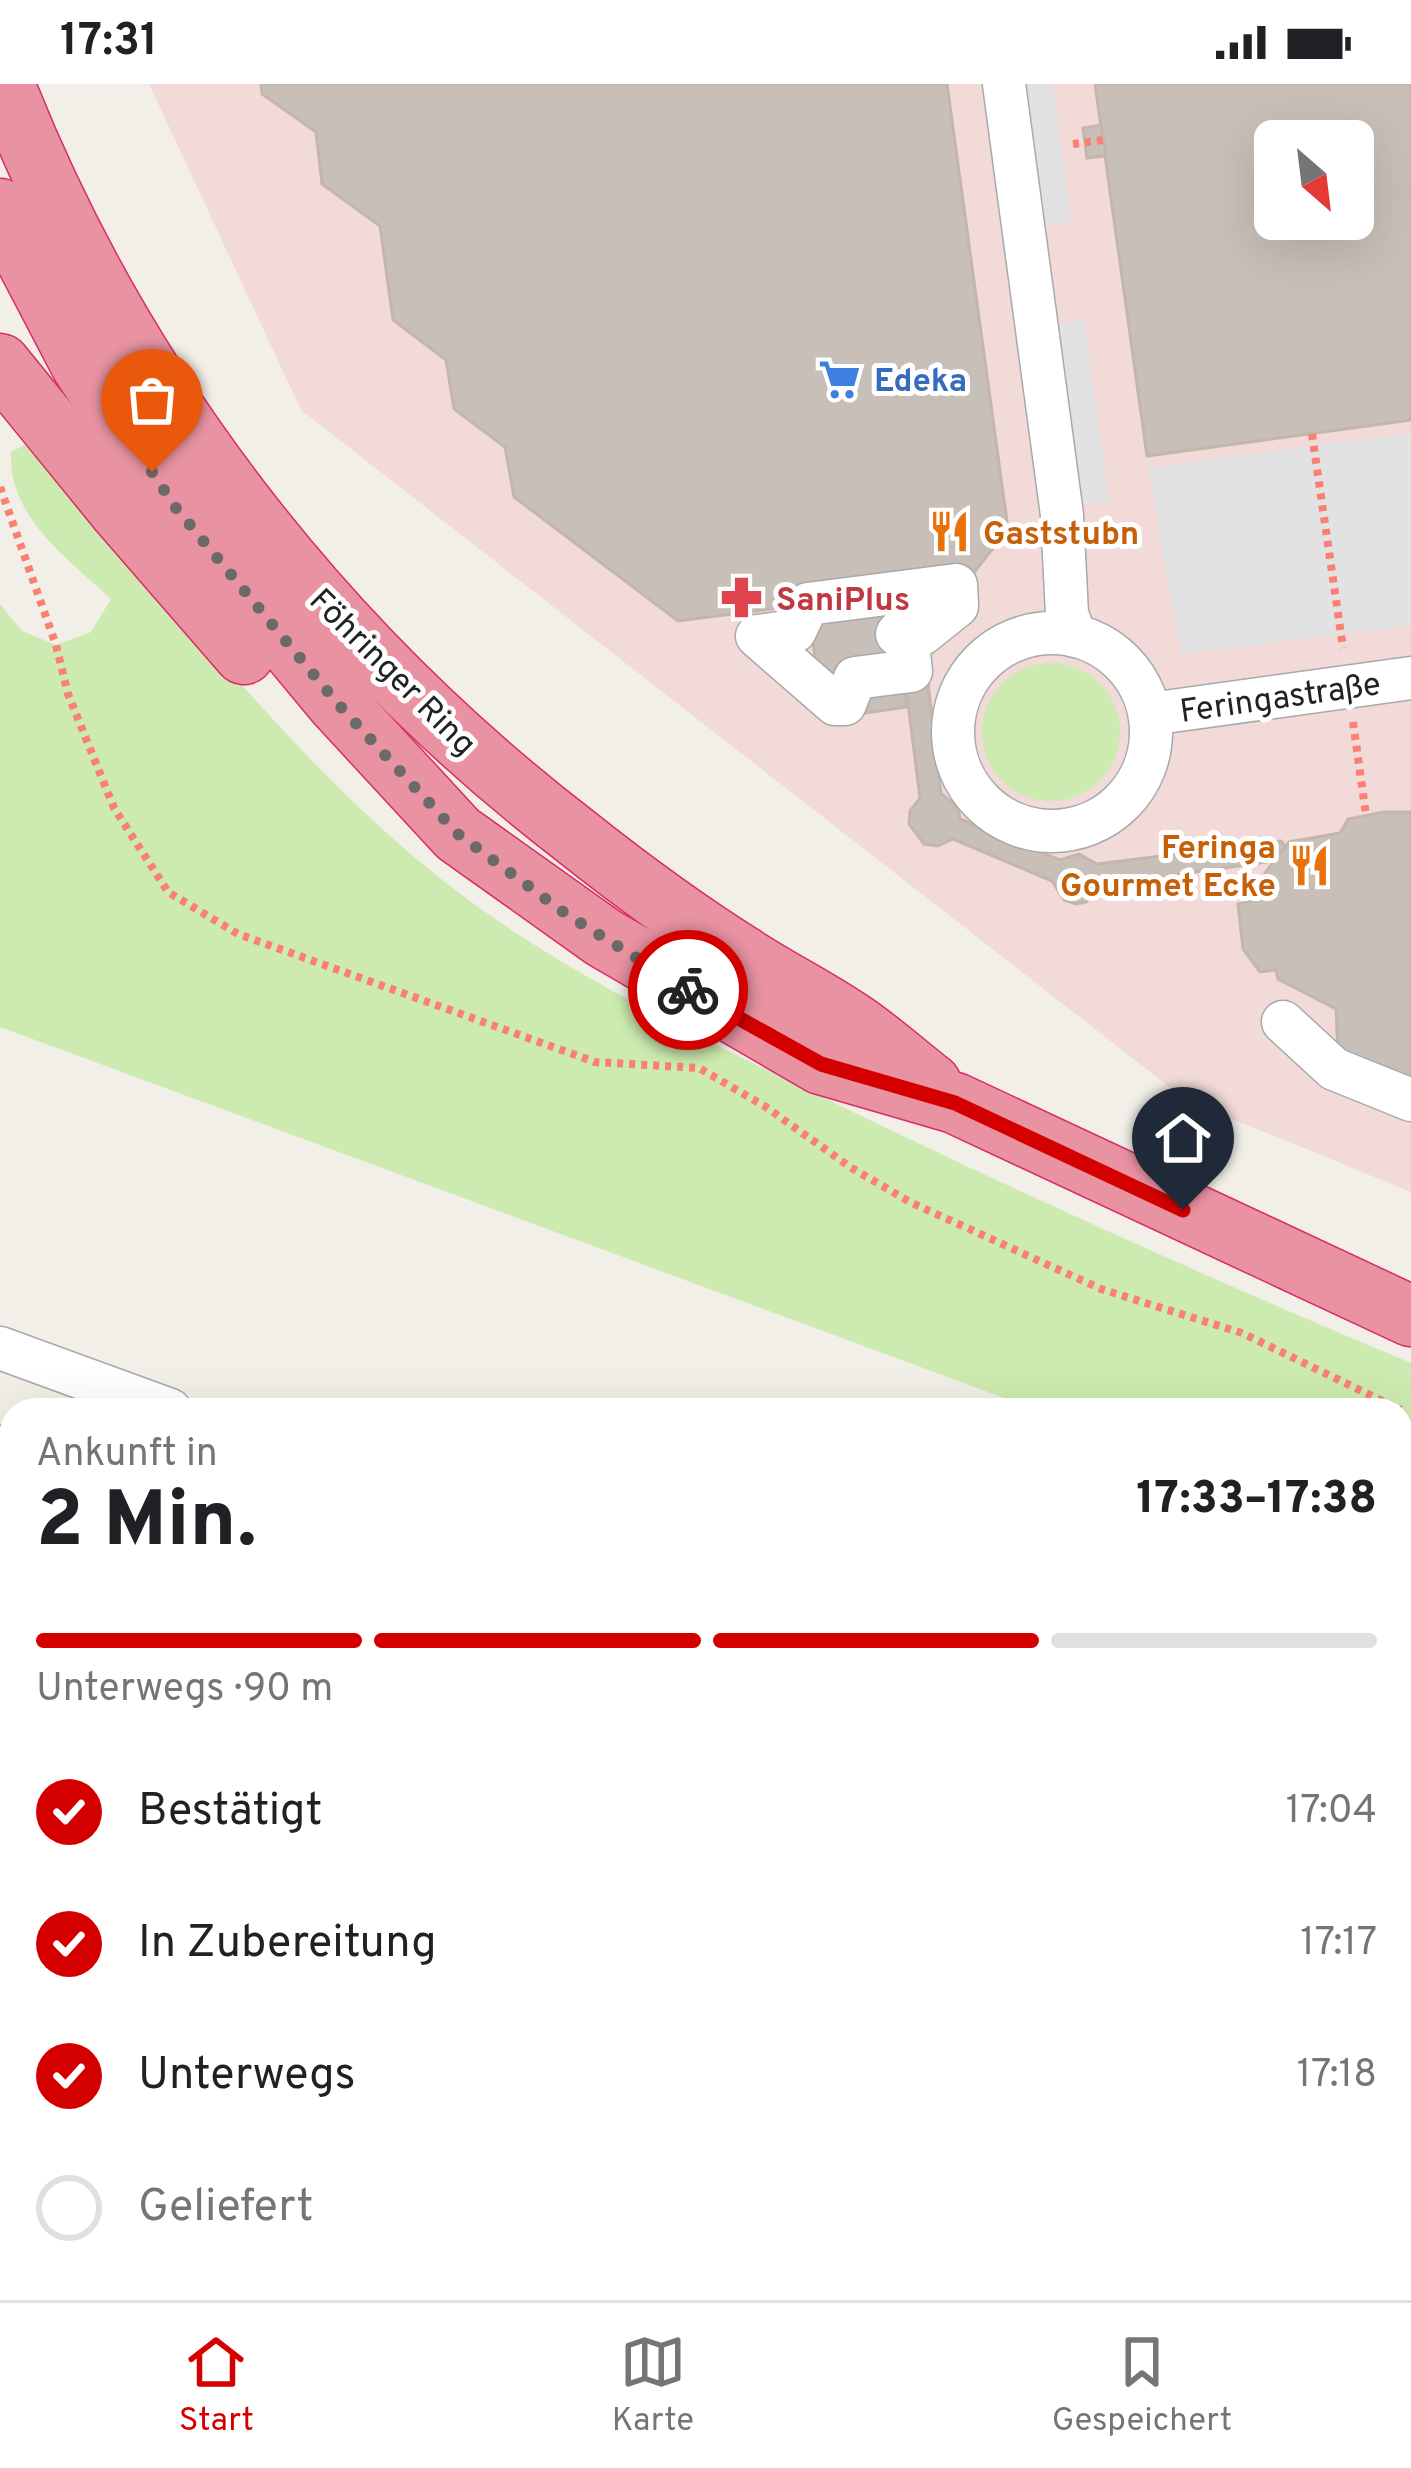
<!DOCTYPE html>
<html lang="de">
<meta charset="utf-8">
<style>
body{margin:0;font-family:Overpass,sans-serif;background:#f6f6f6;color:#202124;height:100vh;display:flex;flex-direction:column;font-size:45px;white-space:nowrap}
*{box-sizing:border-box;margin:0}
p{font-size:39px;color:#757577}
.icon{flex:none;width:66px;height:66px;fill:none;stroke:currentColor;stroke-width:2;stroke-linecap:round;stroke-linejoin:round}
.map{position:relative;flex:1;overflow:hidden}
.sheet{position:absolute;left:0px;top:1314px;width:1413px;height:903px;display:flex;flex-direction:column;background:#fff;border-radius:36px 36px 0 0;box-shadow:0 12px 48px #0002}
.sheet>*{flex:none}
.needle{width:78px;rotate:152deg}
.tools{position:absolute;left:1254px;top:36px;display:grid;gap:24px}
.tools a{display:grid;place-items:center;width:120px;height:120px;border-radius:18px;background:#fff;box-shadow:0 12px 48px #0002;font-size:60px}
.pin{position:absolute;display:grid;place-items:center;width:102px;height:102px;color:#fff;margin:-123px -51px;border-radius:50% 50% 50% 0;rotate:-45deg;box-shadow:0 0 12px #0007}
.pin .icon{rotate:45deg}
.courier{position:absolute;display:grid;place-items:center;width:120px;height:120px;margin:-60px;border:9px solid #d40000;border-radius:50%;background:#fff;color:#222;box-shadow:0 3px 15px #0007}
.headline em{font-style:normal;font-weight:800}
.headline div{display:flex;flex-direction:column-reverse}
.headline{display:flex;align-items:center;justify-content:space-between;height:204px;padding:0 36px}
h1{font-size:78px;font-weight:800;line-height:90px}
.bar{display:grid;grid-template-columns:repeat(4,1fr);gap:18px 12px;align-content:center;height:144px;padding:0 36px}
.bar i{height:15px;border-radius:9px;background:#e0e0e0}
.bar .current{background:#d40000}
.bar p{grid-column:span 4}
ol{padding:0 36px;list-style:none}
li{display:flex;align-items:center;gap:36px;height:132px}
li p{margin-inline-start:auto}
li .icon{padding:12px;border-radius:50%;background:#d40000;color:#fff;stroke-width:4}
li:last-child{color:#757577}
li i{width:66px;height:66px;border:6px solid #e0e0e0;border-radius:50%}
.status{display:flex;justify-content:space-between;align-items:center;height:84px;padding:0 60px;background:#fff;direction:ltr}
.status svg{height:33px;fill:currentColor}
.menu{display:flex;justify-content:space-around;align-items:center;height:168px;border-top:3px solid #e0e0e0;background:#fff;font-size:33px;color:#757577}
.menu a{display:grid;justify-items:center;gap:6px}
.menu .current{color:#d40000}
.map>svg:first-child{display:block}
.commercial{fill:#f2dad9;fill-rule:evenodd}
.industrial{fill:#ebdbe8}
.grass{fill:#cdebb0}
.parking{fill:#e2e2e2}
.building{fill:#c7bfb8;stroke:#c4b6ab;stroke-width:3;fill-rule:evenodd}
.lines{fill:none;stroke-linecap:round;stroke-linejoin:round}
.minor-casing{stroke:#a9a9a9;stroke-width:45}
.highway-casing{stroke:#dc2a67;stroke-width:63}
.path{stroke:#fa8072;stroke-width:8;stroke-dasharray:6 6;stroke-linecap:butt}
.minor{stroke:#fff;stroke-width:42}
.highway{stroke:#e892a2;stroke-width:60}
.done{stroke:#6b6a68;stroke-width:12;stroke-dasharray:0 21.6}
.route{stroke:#d40000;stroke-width:15}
.labels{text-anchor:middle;stroke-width:10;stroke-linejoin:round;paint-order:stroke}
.shop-label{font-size:33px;font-weight:bold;fill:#366cbe;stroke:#fff;text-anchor:start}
.food-label{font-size:33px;font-weight:bold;fill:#c56008;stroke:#fff;text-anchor:start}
.health-label{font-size:33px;font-weight:bold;fill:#be3a42;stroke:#fff;text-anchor:start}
.street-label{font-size:33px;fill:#222;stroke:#fff}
</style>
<div class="status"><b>17:31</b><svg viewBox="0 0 49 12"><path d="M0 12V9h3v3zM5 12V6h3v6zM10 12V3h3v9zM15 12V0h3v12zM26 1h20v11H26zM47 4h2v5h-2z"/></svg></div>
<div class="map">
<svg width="1411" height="2216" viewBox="0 0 1411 2216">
<rect width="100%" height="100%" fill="#f2efe9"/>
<path class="commercial" d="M149,0H1411V1108L1186,1016L301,326ZM1275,57H1353V135H1275Z"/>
<path class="industrial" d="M0,1864L12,1868V2205H921L950,2216H0Z"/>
<g class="grass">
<path d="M33,356C159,500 272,653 419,777C535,875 672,939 808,1006C1006,1103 1208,1194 1411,1279V1464L1401,1460V1326H1037L0,943V520L22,547L56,561L91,548L111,515C67,474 8,433 11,368Z"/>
<circle cx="1051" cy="648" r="69"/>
</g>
<g class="parking">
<path d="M1020,0H1053L1071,138L1039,141Z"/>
<path d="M1084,236L1109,417L1078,422L1053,241Z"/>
<path d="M1411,349V541L1181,570L1148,384Z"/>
</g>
<g class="building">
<path d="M261,0H947L1008,445L965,500L678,537L514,413L505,363L454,325L446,276L393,236L380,142L322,100L316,48L262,10Z"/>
<path d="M1095,0H1411V336L1147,372ZM1275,57H1353V135H1275Z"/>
<path d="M1101,41L1106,72L1087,74L1083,44Z"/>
<path d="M917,506L941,709L958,724L960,735L1060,776L1079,770L1097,780L1281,757L1286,763L1274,777L1103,801L1086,818L1076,820L1064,816L1052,797L953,755L938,762L924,760L909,740L910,727L920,714L894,509Z"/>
<path d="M894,509L907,623L823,635L808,520Z"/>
<path d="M1384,728H1411V998L1338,972L1336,925L1278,895L1276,886L1260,888L1243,865L1238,820L1265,814V789L1289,758L1340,749L1348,735Z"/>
<path d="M0,1666L12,1670V1792L0,1788Z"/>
<path d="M0,1994L12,1998V2104L8,2116L0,2113Z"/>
<path d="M134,2205H592L623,2216H166Z"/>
</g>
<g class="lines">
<defs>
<g id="minor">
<path d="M1004,0L1062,431L1067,530L1075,552"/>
<path d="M956,501L957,522L922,550L906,540L897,550L908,560L911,587L855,594L845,620H835L757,552L795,547L808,520Z"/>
<circle cx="1052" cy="648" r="99"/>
<path d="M1150,630L1411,594"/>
<path d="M1283,938L1334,985L1411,1016"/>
<path d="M0,1264L170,1326"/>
<path d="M0,1363L12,1367"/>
<path d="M0,1592L12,1596"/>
<path d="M1401,1774L1411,1778"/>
<path d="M0,1865L12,1869"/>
<path d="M1401,1873L1411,1877"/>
<path d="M1401,2105L1411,2108"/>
<path d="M1401,2168L1411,2172"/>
<path d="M12,2183L4,2204L33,2216"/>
<path d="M936,2205L967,2216"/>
</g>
<g id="highway">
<path d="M4,0C121,298 321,556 574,751C628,794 685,836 744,873C779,896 818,915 853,939C880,957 905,980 931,1000"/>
<path d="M0,125L81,280L175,424L338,620L458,750L604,854L821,980L955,1019L1411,1232"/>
<path d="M0,280L119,426L244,570"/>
</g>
</defs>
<use href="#minor" class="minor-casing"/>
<use href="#highway" class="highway-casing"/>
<g class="path">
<path d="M1073,60L1103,56"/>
<path d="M1312,350L1343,564"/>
<path d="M0,403L56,561L68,610L114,724L168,808L238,850L595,978L699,984L766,1023L850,1083L910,1118L1101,1205L1242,1249L1401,1326"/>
<path d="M1353,638L1366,731"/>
</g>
<use href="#minor" class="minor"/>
<use href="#highway" class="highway"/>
</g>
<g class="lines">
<path class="done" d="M152,388L176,424L338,620L458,750L566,830L688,906"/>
<path class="route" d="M688,906L821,980L955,1019L1183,1126"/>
</g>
<defs>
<symbol id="supermarket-bare" viewBox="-9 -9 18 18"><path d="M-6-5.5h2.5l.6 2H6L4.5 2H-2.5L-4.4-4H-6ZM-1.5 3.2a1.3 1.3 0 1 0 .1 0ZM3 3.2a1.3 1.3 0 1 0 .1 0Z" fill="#3f7fe0" stroke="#fff" stroke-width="2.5" paint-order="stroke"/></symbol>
<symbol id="restaurant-bare" viewBox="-9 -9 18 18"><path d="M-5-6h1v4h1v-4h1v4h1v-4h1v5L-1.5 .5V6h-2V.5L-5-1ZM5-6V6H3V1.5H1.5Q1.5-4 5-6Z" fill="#e8710a" stroke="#fff" stroke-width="2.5" paint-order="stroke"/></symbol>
<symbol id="pharmacy-bare" viewBox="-9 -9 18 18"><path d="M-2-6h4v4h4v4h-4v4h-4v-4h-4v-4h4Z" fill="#e0444e" stroke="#fff" stroke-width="2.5" paint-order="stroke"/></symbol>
</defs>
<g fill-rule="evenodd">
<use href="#supermarket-bare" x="810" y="266" width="59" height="59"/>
<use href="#restaurant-bare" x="920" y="418" width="59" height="59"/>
<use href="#pharmacy-bare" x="712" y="484" width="59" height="59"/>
<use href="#restaurant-bare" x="1280" y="752" width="59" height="59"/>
</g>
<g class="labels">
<g class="shop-label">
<text x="874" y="307">Edeka</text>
</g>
<g class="food-label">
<text x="983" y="460">Gaststubn</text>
<text x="1276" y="774" text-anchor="end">Feringa<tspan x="1276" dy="38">Gourmet Ecke</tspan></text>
</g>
<g class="health-label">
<text x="776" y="526">SaniPlus</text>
</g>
<g class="street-label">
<text transform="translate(394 587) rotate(45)" y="12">Föhringer Ring</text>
<text transform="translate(1280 612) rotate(-8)" y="12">Feringastraße</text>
</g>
</g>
</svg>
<div class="tools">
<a><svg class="needle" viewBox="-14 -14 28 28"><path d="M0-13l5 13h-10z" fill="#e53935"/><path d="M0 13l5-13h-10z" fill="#757577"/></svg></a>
</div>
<div class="pin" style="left:152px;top:388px;background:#ea580c"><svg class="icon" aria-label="bag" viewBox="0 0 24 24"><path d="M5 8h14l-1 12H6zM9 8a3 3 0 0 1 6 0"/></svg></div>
<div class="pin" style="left:1183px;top:1126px;background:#1f2937"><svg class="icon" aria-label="home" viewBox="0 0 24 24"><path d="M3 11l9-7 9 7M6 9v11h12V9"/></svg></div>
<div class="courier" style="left:688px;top:906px"><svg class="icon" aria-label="bike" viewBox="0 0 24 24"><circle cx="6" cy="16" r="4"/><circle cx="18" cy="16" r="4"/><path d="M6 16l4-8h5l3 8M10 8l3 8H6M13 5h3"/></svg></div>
<section class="sheet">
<div class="headline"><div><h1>2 Min.</h1><p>Ankunft in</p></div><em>17:33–17:38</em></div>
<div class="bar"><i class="current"></i><i class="current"></i><i class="current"></i><i></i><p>Unterwegs · 90 m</p></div>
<ol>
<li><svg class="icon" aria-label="check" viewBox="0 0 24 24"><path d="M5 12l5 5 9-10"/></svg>Bestätigt<p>17:04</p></li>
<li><svg class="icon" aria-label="check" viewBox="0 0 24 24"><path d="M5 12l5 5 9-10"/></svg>In Zubereitung<p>17:17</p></li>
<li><svg class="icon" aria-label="check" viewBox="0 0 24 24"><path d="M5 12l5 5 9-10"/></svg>Unterwegs<p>17:18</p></li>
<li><i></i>Geliefert</li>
</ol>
</section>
</div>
<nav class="menu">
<a class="current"><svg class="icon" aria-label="home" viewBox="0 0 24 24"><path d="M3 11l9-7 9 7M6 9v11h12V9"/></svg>Start</a>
<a><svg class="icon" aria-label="map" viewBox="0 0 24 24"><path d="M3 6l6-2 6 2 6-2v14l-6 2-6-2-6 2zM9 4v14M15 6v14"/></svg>Karte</a>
<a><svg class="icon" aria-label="saved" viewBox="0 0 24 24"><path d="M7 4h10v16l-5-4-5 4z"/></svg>Gespeichert</a>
</nav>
